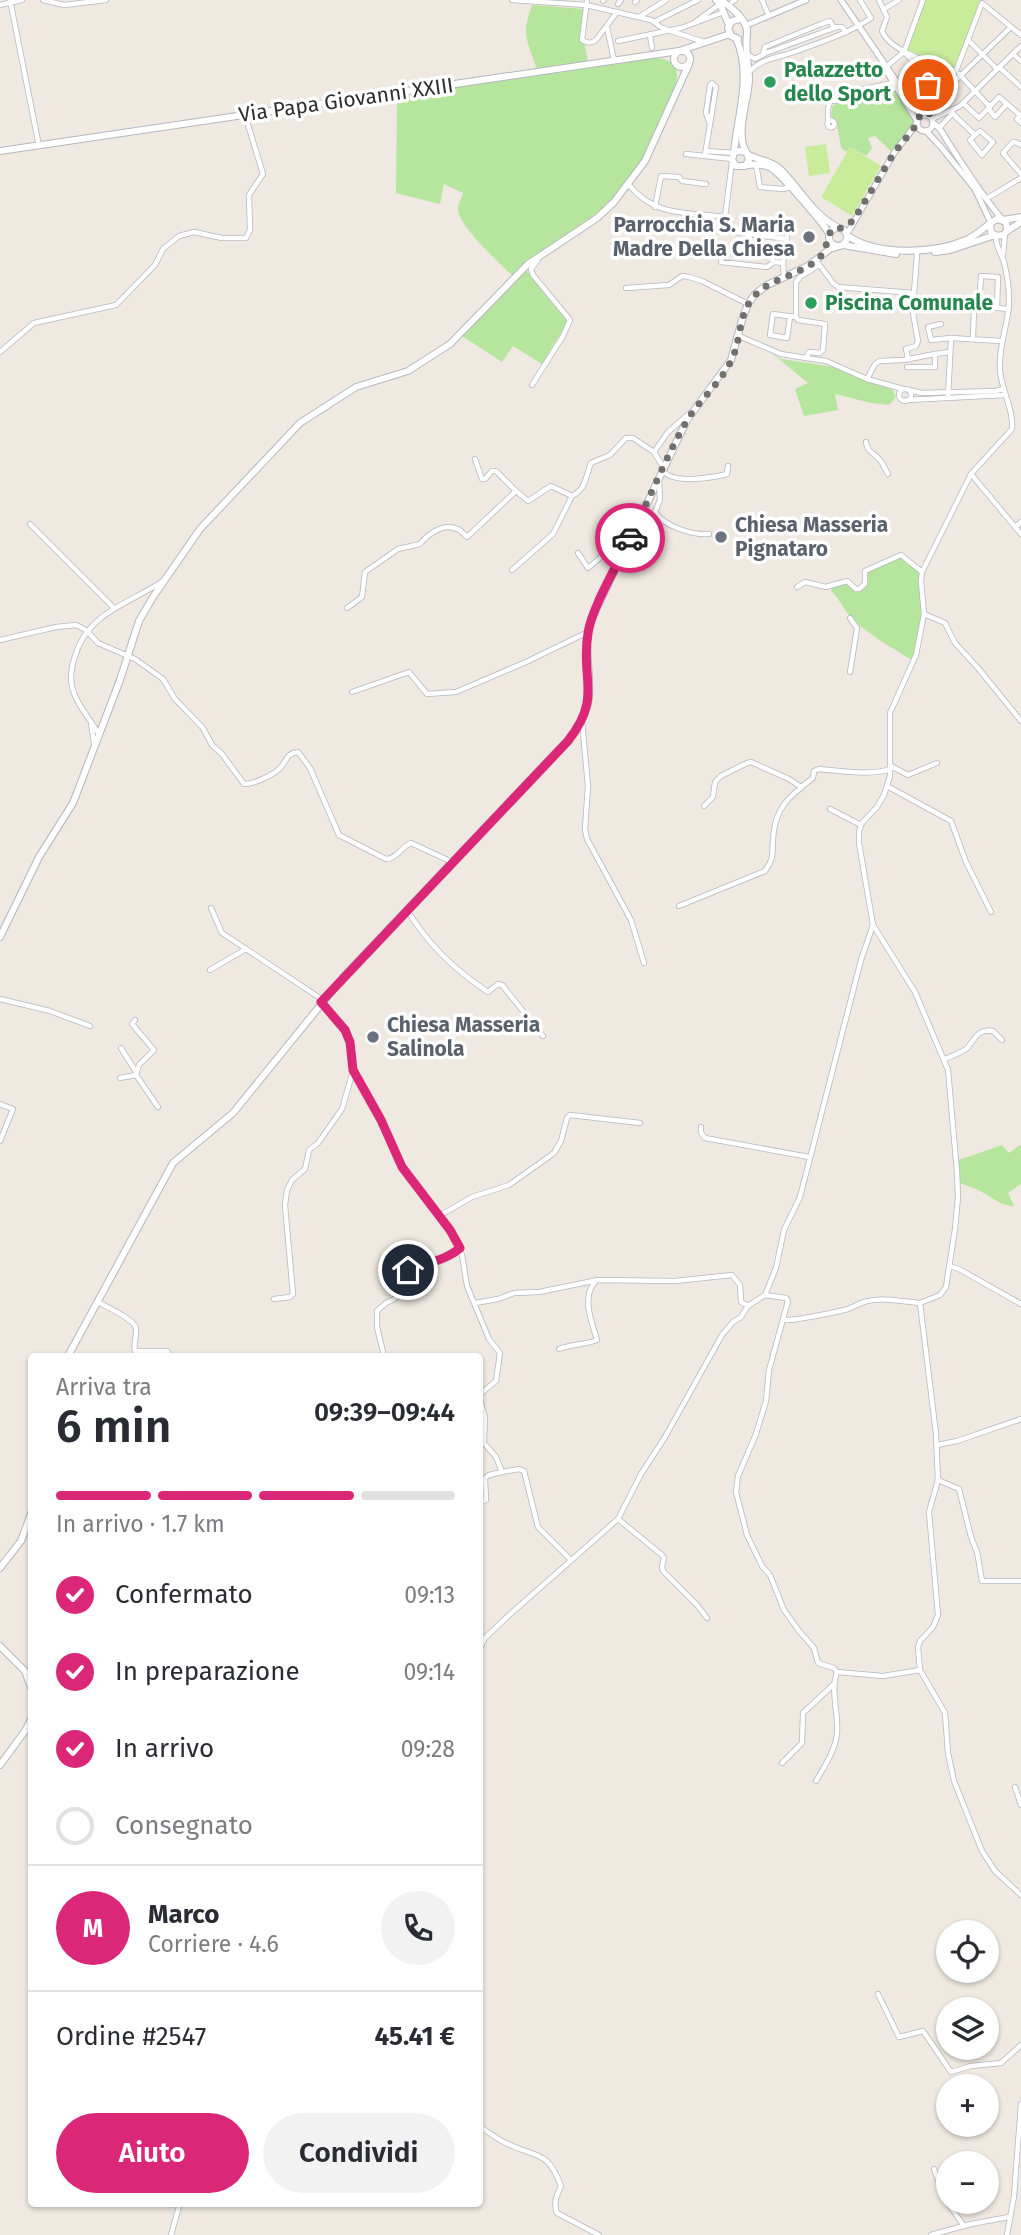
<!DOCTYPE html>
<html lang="it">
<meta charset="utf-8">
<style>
body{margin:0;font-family:"Fira Sans",sans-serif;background:#f2f2f3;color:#2b2b33;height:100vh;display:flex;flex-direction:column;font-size:26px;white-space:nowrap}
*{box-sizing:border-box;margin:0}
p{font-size:23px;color:#7c7c81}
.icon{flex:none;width:38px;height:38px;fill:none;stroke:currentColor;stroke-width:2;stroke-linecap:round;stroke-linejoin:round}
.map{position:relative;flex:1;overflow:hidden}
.panel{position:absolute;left:28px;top:1353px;width:455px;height:854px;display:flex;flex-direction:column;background:#fff;border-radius:7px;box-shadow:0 2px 5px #0004}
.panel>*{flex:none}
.fabs{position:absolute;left:936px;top:1920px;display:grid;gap:14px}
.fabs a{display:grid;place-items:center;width:63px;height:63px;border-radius:50%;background:#fff;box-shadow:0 2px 5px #0004;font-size:35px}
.pin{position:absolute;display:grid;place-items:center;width:60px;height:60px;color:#fff;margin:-30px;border:4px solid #fff;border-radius:50%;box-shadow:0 2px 7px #0007}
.courier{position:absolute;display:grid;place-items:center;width:70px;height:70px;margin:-35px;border:5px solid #db2777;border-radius:50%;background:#fff;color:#222;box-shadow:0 2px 9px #0007}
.summary em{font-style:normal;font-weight:600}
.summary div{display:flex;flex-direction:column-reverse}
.summary{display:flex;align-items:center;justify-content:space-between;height:119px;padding:0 28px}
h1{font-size:46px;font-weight:600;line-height:52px}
.bar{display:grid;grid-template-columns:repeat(4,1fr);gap:10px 7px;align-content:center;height:84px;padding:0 28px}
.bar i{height:9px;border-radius:5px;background:#e1e1e2}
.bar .on{background:#db2777}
.bar p{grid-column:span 4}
.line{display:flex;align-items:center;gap:18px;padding:0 28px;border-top:2px solid #e1e1e2}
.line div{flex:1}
.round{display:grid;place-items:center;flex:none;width:74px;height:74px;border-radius:37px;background:#f2f2f3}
ol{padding:0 28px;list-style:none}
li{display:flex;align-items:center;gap:21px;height:77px}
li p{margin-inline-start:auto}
li .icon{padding:7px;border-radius:50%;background:#db2777;color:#fff;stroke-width:4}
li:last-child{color:#7c7c81}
li i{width:38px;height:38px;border:4px solid #e1e1e2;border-radius:50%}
.primary-button{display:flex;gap:14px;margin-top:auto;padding:14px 28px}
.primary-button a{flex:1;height:80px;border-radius:42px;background:#db2777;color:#fff;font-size:28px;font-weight:600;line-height:80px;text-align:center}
.primary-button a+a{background:#f2f2f3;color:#2b2b33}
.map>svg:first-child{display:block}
.green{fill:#b6e59e}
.pitch{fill:#c9ec9a}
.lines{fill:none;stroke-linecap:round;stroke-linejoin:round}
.minor-casing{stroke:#b4b7c1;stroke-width:6}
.tertiary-casing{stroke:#b4b7c1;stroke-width:7}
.secondary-casing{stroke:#b4b7c1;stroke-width:8}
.minor{stroke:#fff;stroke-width:4.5}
.tertiary{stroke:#fff;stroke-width:5}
.secondary{stroke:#fff;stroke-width:6}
.done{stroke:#726f6d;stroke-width:7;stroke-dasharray:0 12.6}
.route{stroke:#db2777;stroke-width:9}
.leisure-dot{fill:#2e9e5b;stroke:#fff;stroke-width:2.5}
.worship-dot{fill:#6b7280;stroke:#fff;stroke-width:2.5}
.labels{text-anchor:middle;stroke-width:7;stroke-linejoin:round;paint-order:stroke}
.leisure-label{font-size:21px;font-weight:bold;fill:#27864d;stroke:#fff;text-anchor:start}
.street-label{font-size:21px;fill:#2e2e2e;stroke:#fff}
.worship-label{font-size:21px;font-weight:bold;fill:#5b616d;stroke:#fff;text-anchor:start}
</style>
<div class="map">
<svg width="1021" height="2235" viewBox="0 0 1021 2235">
<rect width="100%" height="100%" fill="#efe9e1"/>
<g class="green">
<path d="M532,5L584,9L581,41L585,45L588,62L537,69C527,39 521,36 532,5Z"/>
<path d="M654,58C665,58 677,62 677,75C678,88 649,149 640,163C632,176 621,191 610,201C580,230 542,246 512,275C500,264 457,224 458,209C458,204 462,197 463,193L444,184L440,204L396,193L397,94Z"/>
<path d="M895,89L914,121L913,125L893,153L875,136L868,138L872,148L866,156L850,147L847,152L841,148L837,124L831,116L832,107L838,103Z"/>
<path d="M525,269L569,319L542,364L513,346L502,362L462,336Z"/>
<path d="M767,349L781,359L834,367L865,381L892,389L896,397L889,405L871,403L835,394L838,410L804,416L795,389L808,383Z"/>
<path d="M901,557L919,571L922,611L912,660C891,647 868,635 851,617C843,609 840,599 831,591L833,587L847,581L857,591L862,588L866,571Z"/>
<path d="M1002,1145L1009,1153L1020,1145L1021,1146V1184L1008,1193L1014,1206C1001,1206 993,1198 982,1192C975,1188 967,1186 959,1183V1160Z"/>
</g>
<g class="pitch">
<path d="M925,0H980L955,68L907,50Z"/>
<path d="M826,144L830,173L809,176L805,147Z"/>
<path d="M850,147L881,166L852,216L821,197Z"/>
</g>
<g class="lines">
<defs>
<g id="minor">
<path d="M10,0L39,146"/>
<path d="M43,0L64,5L106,0"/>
<path d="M512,0L586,5L651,20L662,28L704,42"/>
<path d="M587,0L582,40C587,43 591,44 596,40L617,12"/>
<path d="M762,0L769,16"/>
<path d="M879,0L887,17L882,31C891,53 934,63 956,71"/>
<path d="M603,1L604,0"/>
<path d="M635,2L637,0"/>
<path d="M732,2L735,0"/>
<path d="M618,4L621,0"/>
<path d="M0,5L22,0"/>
<path d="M884,9L899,0"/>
<path d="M639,17L666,0"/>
<path d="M654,22L698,0"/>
<path d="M695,22L720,4"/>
<path d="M607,27L614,60"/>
<path d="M650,35L652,48"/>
<path d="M968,40L997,69"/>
<path d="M618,41L681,28L724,12"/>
<path d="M746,53L755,59L766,53L837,27H842L846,32"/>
<path d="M905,53L911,59L931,104L929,116"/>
<path d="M763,54L765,47L821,24L830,21L834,28"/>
<path d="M1013,54L1021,61"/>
<path d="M886,67L904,52L923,0"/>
<path d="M999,67L1021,87"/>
<path d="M956,71L982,3L1021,35"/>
<path d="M749,72C762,58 777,58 794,52C820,42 848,34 871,18L860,0"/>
<path d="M959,74L990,107"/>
<path d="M924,89L939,65"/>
<path d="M830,100L835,101L895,88"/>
<path d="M963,103L979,118L999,97L1020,115"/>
<path d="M931,104L1011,27"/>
<path d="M988,108L995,117L1007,104"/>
<path d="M953,114L975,135L980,131L993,142L982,155L970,140L975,135"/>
<path d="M1020,115L1017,119L1021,123"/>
<path d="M932,119L960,106L1021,46"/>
<circle cx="831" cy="124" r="3.5"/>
<path d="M828,123V108L832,96L892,83"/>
<path d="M940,127L953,113"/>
<path d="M1021,145L1015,142L1012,143L1003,153L1021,174"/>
<path d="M706,151L734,153"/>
<path d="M686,154L732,159"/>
<path d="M705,155L716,87L712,83L710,85L706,113L710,124"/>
<path d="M732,162L725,217L727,231L787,239L783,263L784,277"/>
<path d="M756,165L760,187L783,189L790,187"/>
<path d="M629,185C655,217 687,212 725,217"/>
<path d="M986,199L1021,178"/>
<path d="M655,207L661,176L679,177L682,181L706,184"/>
<path d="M762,236L763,229L765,228L787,231V239"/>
<path d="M996,236C995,245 1001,253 1004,262C1007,274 1009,287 1009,300C1009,324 998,345 1000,370C1001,389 1014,410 1012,429L971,474L922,572L921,581L924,614L916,655L890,713V776L884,795L877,807L862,823L859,831V843L873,925L915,992L948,1070L957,1172L958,1197L955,1229L946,1287L940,1295L920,1303L936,1434L938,1480L929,1512L938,1615L933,1627L920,1641L918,1647L920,1670L945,1713L948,1753L954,1781L982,1851L995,1871L1021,1895"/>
<path d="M1003,255L1005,234"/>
<path d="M774,262L770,257L723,250L721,262L767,267L774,262L783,263"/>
<path d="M818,263L833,283L838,287L914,293L917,254"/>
<path d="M626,288L669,285L682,276L689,277L702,281L748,304"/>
<path d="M913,305L967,310L974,306L1009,309"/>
<path d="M979,307L981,276L998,277L997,308"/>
<path d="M790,317L787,338L770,335L773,314L796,317"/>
<path d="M941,324L928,327L931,340L951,338"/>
<path d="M739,336L781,354L806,358L809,352L820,353L823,350L825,324L798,320L796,317V282L800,277L819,265"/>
<path d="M973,339L974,306"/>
<path d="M0,352L34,323L116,305L155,265L163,249L179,236L194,232L222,238H246L250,230L249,195L263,174L245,115"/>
<path d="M806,358L826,361L867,379L903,389"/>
<path d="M908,359L906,349L916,346L918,341L913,313L914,293"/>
<path d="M907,367H935V354L950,352"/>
<path d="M867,379L875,364L880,361L904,360L935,354"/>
<path d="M532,385L563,336L570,320L533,275L531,269L538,260"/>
<circle cx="905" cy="395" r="6"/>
<path d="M908,390L922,393L996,391L1003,389"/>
<path d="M948,398L951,338L1001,341"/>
<path d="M907,400L1005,395"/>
<path d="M866,442C867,452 873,452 879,459C883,463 885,469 888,474"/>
<path d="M654,452L663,467"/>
<path d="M475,459L482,479H485L492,471H496L516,491"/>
<path d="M663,471C673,484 711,478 727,474L728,466"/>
<path d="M971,474L1021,534"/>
<path d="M659,480L660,500L655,512C665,527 692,535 709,534"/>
<path d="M30,524L114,608"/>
<path d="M1015,527L1021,522"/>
<path d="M578,553L588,568C600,559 609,546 624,550"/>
<path d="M512,570L553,534L572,496"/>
<path d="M797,587L805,582L826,587L847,581L856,589H859L865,584V571L901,555L922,572"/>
<path d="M347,608L362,597L365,572L398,549L420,544C427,535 444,522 457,529C461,530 464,534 467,537L516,491L528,501L551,486L572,496C587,488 585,477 591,463L610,455L626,438H633L654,452L668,432L691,412"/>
<path d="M924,614L945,623L955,643L978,668L1021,721"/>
<path d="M850,618L857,628L850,672"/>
<path d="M0,640L56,627L76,625L86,630L98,643L135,659L163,679L175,699L203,728L212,745L222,754L244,784C254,784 274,775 281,767C287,760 287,753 298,752L310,768L339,835L386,859C397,859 402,846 411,843L452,862"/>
<path d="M352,692L409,672L427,694L456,692L526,662L588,632"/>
<path d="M582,721L588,786L585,829L587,839L631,920L644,963"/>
<path d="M91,722L94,744"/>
<path d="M99,735C92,721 79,708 74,693C69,680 71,669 75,656C88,612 129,604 163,581"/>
<path d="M891,766L908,775L937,763"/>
<path d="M887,786L951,821L966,862L991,912"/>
<path d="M704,806L713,797L715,782L721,776L747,763L751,762L789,779L801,787L813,778L814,771L819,769C840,771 870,776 891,769"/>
<path d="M830,809L861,825"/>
<path d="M679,906L765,871C774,858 772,855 773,840C774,816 783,801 801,788"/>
<path d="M211,908L222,933L323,1000"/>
<path d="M407,910C427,943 456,971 488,992L498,984L502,985L543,1036"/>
<path d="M210,970L246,949"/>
<path d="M0,999L50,1011L90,1026"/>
<path d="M322,1002L346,1030L350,1042L353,1070L381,1120L402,1167L453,1235L462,1255L467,1286L489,1339L500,1353L496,1381L480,1394"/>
<path d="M135,1020L132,1024L154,1050L139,1065L136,1075L158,1107"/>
<path d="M121,1048L136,1072"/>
<path d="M945,1059C951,1056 961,1053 966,1049C975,1041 976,1028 993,1031L1002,1040"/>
<path d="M120,1078L136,1075"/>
<path d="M0,1104L13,1109L0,1141"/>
<path d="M701,1127V1133L705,1138L809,1157"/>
<path d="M439,1216L472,1197L509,1185L554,1153L561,1141L567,1118L570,1115L640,1123"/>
<path d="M949,1266L959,1269L1021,1304"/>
<path d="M765,1295L786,1298L788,1301L769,1370L766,1401L756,1434L738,1476L736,1492L747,1535L762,1566L770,1575L784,1610L799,1631L814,1648L818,1663L834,1668L837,1672L883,1676L920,1670"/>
<path d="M274,1299L290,1297L293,1294L285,1205L287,1190L292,1180L305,1169L309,1150L318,1143L342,1109L353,1071"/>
<path d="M98,1302C107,1307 134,1319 136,1328C137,1336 133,1343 135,1351H167L170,1356"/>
<path d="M475,1303L498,1299L514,1293L539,1292L598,1280L675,1281L732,1275L740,1285L741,1302L748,1306"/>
<path d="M784,1320C793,1321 832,1313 844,1310C851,1309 857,1304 864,1302C881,1297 902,1301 919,1303"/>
<path d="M559,1349C572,1344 584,1345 597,1340C592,1322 581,1298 595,1282"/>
<path d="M384,1356L377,1327V1311L386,1303L396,1298L403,1272C422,1263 444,1262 460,1248"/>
<path d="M480,1400L485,1417L484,1443L496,1457L502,1472L519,1469L524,1471L538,1527L571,1560"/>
<path d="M937,1445L957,1441L1021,1419"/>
<path d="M938,1480L959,1489L971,1537L977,1552L982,1581H1021"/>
<path d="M480,1502L486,1500L485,1478L489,1475L502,1472"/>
<path d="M618,1519L662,1555L664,1558L662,1566L663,1571L697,1605L707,1618"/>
<path d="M480,1648L485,1638L508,1616L618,1519L641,1474L665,1437L722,1335L733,1322L741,1317L748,1306L765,1295L776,1268L784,1230L800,1197L861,960L873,925"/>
<path d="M782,1763L802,1743L803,1713L834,1684"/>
<path d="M816,1781C824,1767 835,1751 837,1734C839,1714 830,1691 837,1672"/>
<path d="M1015,1787L1021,1805"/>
<path d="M878,1994L899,2037L923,2031L951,2072L971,2066L1001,2063L1021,2045"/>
<path d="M480,2127C489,2132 498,2140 508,2144C537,2158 548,2150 561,2186C557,2195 553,2203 557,2213L599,2235"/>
<path d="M934,2169L945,2199L964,2226"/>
<path d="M171,2235L180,2203"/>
<path d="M931,2235L971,2224L1009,2217"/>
<path d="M1007,2235L1014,2196L1021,2104"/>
</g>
<g id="tertiary">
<path d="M841,0L916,110L922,115"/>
<path d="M747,25L806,0"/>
<path d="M884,67L917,121"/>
<circle cx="925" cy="123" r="8"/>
<path d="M933,123C942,128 944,137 950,145C966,170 983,197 1002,219"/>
<path d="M926,131L941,147L975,189L991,223"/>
<path d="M847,234L894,153L917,123"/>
</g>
<g id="secondary">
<path d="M716,0L720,4L729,25"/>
<path d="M721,0C732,8 749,21 747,34"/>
<path d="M738,39L731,36L728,28L732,21L740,19"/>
<path d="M682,50L730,34"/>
<circle cx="682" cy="59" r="8"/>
<path d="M0,151L679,51"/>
<path d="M746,152L739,151L734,153L732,160L736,166H745L749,160C748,153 742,147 742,139C739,119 749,98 749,78C748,62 745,48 747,33"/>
<path d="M734,153C737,116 753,75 736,38"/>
<path d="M749,155C758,160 771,161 779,168C798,186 813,215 837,227"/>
<path d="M747,165C755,164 762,164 769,167C778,170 825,225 829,234"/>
<path d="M1003,220L1021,217"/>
<circle cx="838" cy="237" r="9"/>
<path d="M1007,231L1021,222"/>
<path d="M848,236C877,256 934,254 966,240C978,235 986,225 997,219L1006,222L1007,231L1003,235L996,236L991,232L990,225"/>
<path d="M843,245L896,254"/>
<path d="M935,252L950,250L995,235"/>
<path d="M0,937L39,857L73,803L78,790L120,680L139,621L153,597L200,529L300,423L356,387L408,371L450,344L528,264L597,218L614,202L645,161L689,64"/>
<path d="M68,1356L173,1163L233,1113L345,975L567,741C578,728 587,714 589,697C591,671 583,646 591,620L687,420L731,360L742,320L748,304L755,294L767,285L808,266L830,249L839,246"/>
<path d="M0,1568L21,1541L32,1511"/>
<path d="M0,1646L25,1671L32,1690"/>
<path d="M0,1765L25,1731L32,1718"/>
</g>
</defs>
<use href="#minor" class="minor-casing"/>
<use href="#tertiary" class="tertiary-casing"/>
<use href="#secondary" class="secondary-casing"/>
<use href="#minor" class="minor"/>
<use href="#tertiary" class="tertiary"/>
<use href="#secondary" class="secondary"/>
</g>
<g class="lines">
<path class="done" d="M630,538C649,500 665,459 686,422C699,400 720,384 731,361C741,342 738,318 751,300C768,277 799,277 819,258C828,249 826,238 832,229L842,228L853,221L894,153L914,128L919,117L922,115L929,116L931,104L925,89L928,85"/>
<path class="route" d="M408,1270C425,1263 445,1261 460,1248L450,1230L402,1167L381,1120L353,1070L350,1042L345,1030L321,1002L568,741C603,696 580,680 588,633C592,607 618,564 630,538"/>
</g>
<g class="leisure-dot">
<circle cx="770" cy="82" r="7"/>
<circle cx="811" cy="303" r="7"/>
</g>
<g class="worship-dot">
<circle cx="809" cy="237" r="7"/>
<circle cx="721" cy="537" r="7"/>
<circle cx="373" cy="1037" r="7"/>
</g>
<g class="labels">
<g class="leisure-label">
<text x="784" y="77">Palazzetto<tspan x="784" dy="24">dello Sport</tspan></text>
<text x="825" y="310">Piscina Comunale</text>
</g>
<g class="street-label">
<text transform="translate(346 100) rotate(-8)" y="7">Via Papa Giovanni XXIII</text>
</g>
<g class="worship-label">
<text x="795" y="232" text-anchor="end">Parrocchia S. Maria<tspan x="795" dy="24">Madre Della Chiesa</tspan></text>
<text x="735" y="532">Chiesa Masseria<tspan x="735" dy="24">Pignataro</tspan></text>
<text x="387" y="1032">Chiesa Masseria<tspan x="387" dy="24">Salinola</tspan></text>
</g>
</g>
</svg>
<div class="fabs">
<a><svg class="icon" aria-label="locate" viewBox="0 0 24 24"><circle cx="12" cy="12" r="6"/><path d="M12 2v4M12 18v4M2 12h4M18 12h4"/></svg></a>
<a><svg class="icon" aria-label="layers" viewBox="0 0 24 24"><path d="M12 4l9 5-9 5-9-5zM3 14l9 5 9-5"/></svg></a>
<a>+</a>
<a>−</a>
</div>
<div class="pin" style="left:928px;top:85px;background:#ea580c"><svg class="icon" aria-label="bag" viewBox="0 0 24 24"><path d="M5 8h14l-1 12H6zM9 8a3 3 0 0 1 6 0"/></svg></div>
<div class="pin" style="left:408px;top:1270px;background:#1f2937"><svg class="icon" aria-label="home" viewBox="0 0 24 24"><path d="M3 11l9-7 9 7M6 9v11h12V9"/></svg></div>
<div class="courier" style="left:630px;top:538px"><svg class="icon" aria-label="car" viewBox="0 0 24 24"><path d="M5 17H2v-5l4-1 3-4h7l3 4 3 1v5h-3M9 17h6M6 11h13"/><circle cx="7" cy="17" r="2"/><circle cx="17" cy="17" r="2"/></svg></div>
<section class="panel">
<div class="summary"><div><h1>6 min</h1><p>Arriva tra</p></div><em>09:39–09:44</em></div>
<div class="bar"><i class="on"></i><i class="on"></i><i class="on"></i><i></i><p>In arrivo · 1.7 km</p></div>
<ol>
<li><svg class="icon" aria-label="check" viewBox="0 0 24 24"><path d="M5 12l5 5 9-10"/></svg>Confermato<p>09:13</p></li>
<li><svg class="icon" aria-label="check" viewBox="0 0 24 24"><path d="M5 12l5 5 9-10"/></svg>In preparazione<p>09:14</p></li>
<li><svg class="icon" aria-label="check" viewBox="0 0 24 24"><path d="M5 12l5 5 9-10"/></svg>In arrivo<p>09:28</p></li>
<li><i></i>Consegnato</li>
</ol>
<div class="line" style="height:126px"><b class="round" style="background:#db2777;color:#fff">M</b><div><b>Marco</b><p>Corriere · 4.6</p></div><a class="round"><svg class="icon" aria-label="phone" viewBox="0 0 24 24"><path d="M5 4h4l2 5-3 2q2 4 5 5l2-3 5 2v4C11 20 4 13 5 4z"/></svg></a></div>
<div class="line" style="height:91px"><div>Ordine #2547</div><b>45.41 €</b></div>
<div class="primary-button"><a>Aiuto</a><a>Condividi</a></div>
</section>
</div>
